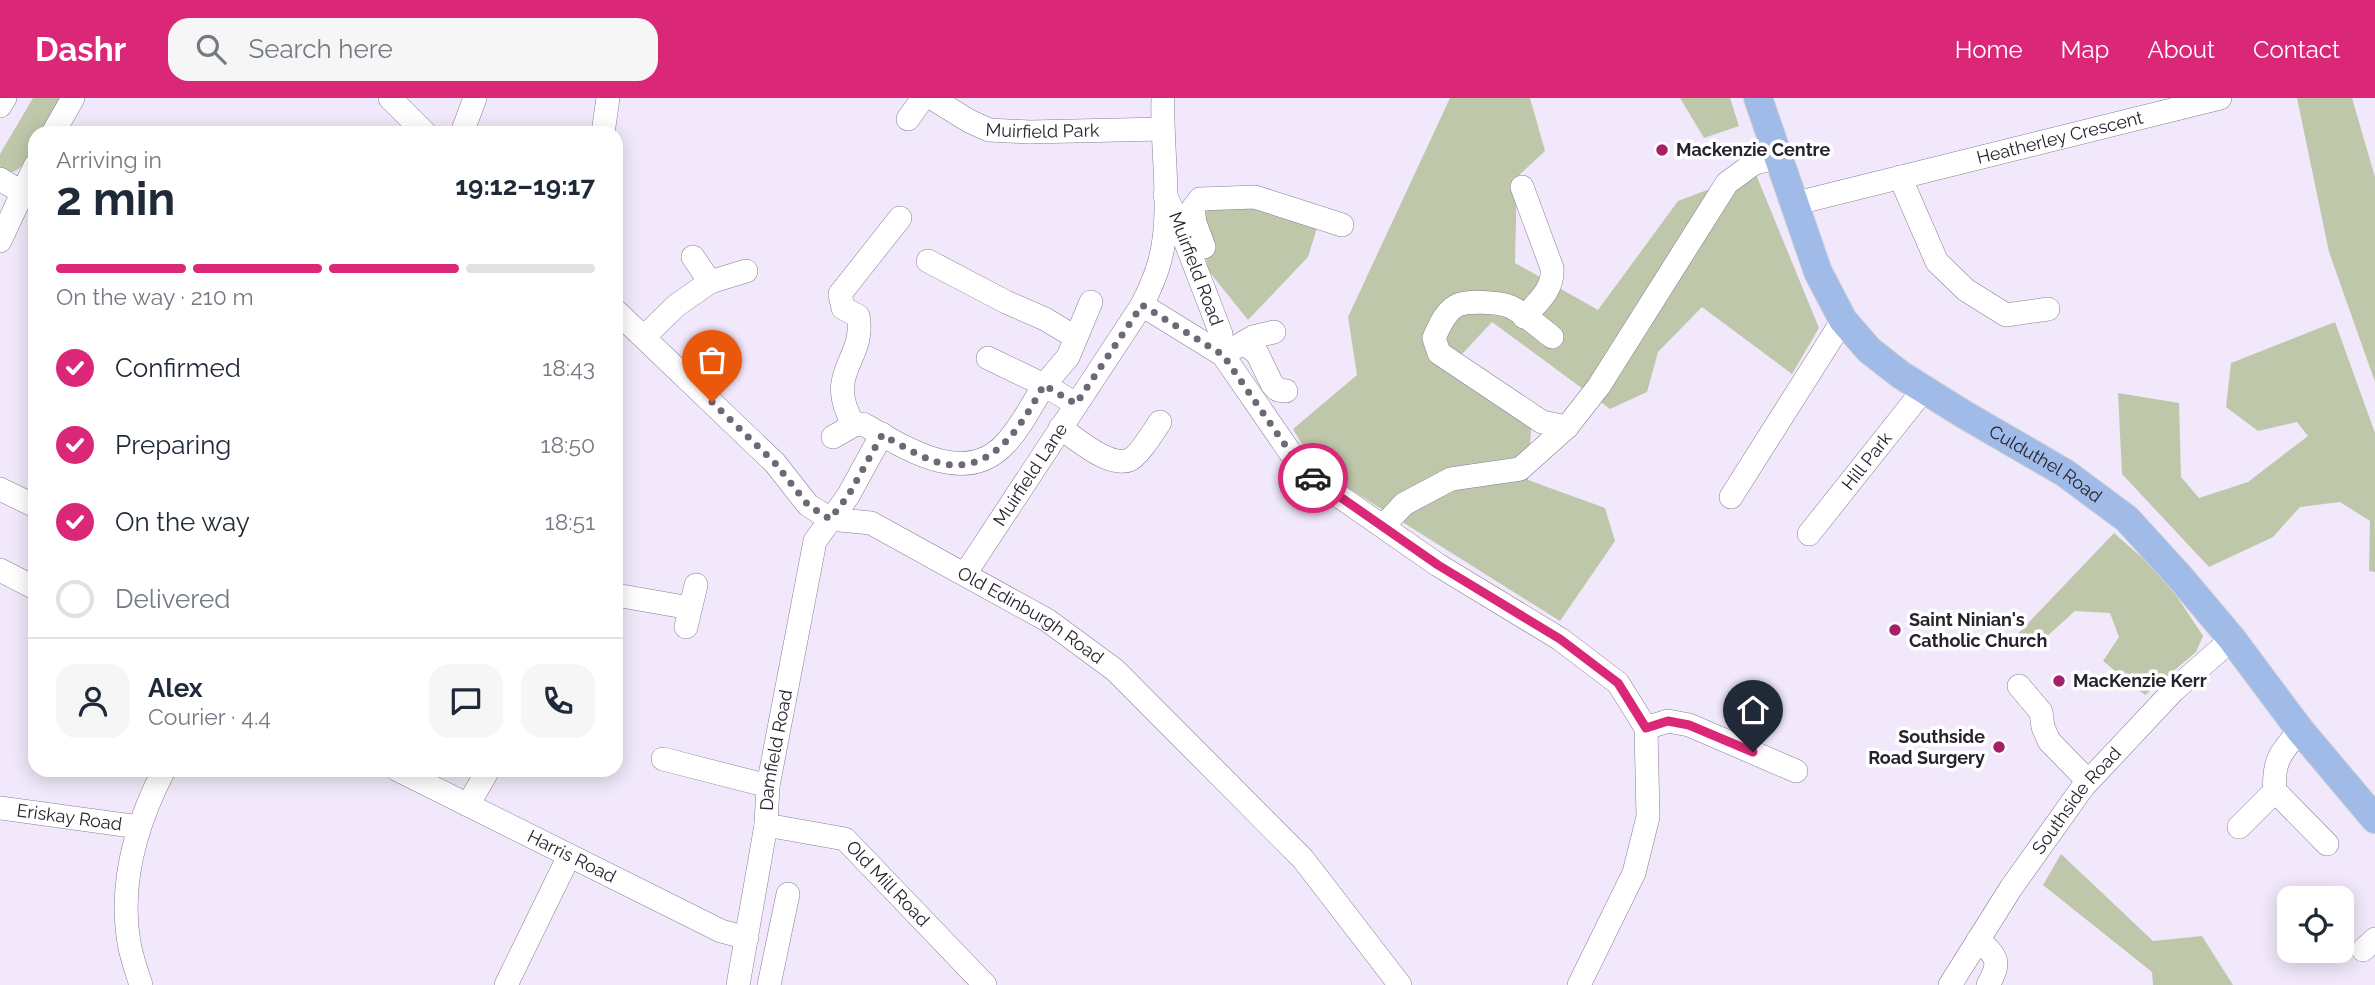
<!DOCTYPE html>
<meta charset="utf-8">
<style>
body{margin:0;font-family:Raleway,sans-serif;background:#f6f6f7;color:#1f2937;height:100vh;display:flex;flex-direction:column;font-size:26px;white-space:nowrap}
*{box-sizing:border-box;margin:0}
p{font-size:23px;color:#747a83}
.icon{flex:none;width:38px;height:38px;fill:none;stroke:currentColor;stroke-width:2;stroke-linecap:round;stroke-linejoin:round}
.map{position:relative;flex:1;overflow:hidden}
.sheet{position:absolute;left:28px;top:28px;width:595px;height:651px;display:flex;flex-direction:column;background:#fff;border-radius:21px;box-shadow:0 4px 18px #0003}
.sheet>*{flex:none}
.controls{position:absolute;left:2277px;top:788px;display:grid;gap:14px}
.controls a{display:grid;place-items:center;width:77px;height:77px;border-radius:14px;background:#fff;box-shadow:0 4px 18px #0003;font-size:35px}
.pin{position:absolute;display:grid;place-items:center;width:60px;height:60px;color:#fff;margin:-72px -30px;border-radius:50% 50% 50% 0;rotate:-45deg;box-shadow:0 0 7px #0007}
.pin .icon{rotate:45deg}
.courier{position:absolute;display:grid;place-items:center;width:70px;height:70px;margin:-35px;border:5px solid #db2777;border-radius:50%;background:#fff;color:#222;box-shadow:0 2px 9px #0007}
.headline em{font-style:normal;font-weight:700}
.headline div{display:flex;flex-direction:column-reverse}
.headline{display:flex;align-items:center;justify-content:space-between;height:119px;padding:0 28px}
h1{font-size:46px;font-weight:700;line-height:52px}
.bar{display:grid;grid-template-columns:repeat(4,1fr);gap:10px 7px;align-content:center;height:84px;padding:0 28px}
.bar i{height:9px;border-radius:5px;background:#e0e1e3}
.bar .on{background:#db2777}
.bar p{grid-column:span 4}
.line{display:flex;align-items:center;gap:18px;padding:0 28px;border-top:2px solid #e0e1e3}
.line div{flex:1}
.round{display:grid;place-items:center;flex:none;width:74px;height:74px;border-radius:21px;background:#f6f6f7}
ol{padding:0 28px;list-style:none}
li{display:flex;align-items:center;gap:21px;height:77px}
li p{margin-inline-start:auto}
li .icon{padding:7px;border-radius:50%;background:#db2777;color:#fff;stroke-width:4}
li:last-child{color:#747a83}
li i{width:38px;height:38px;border:4px solid #e0e1e3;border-radius:50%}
header{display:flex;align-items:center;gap:42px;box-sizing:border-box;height:98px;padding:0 35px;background:#db2777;color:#fff}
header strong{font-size:33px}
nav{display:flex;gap:38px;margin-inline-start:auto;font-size:24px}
.search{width:490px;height:63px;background:#f6f6f7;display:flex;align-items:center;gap:18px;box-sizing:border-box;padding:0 24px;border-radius:21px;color:#747a83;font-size:26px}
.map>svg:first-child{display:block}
.green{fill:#bfc7aa}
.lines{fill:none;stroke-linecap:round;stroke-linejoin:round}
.minor-casing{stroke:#887d96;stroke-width:24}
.major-casing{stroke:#d4d3d5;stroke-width:30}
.minor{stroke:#fff;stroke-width:23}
.major{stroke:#a0bbe8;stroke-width:28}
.done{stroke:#6e6875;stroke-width:7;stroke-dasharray:0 12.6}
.route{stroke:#db2777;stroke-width:9}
.poi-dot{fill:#a61f69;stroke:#fff;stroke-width:2.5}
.labels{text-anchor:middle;stroke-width:7;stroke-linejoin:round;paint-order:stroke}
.street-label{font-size:18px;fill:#27232d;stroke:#fff}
.poi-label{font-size:18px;font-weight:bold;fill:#27232d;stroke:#fff;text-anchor:start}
</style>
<header>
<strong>Dashr</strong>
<div class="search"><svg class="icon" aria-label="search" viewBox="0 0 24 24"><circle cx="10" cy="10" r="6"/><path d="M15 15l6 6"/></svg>Search here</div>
<nav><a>Home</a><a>Map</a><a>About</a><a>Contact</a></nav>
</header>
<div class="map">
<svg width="2375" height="887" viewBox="0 0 2375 887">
<rect width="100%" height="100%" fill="#f1e9fb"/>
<g class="green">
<path d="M33,0H61L40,35H35C35,46 25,73 11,74C7,75 4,73 0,71V56Z"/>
<path d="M1450,0H1530L1545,53L1517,79L1515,165L1598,212L1678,103L1755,74L1819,230L1792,276L1702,209L1658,254L1647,294L1610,311L1492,224L1450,269L1531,331L1528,382L1605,410L1615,443L1560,523L1337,383L1309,358L1293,331L1357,277L1348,219Z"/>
<path d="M1680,0H1730L1739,28L1704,40Z"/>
<path d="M2297,0H2352L2375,79V284L2329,154Z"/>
<path d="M1263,92L1321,117L1308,159L1248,222L1208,172L1199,116Z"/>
<path d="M2335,224L2375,335V474L2369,473L2370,423L2340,404L2300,409L2273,439L2209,469L2122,376L2118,295L2179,305L2181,379L2199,400L2248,384L2308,338L2297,324L2258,333L2226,309L2231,265Z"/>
<path d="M2114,435L2164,479L2203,538L2196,554L2145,597L2103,563L2119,539L2110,515L2075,513L2034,550L2014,540Z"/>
<path d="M2061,756L2153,843L2202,838L2233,887H2153L2152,874L2043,787Z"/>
</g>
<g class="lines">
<defs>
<g id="minor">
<path d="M390,0L425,35"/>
<path id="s1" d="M932,0L969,23L989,32L1030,34L1162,31"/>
<path d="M0,8L5,0"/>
<path d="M908,21L923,0"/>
<path d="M53,35L73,0"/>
<path d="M462,35L475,0"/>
<path d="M603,35L608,0"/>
<path d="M1900,79L1937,164L1966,192L2006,217L2048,211"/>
<path d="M0,81L21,94"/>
<path d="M1522,89L1552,170C1554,191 1538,204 1524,219"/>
<path id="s2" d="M1165,97L1176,119L1221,236L1223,257L1303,373L1438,467L1560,541L1618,585L1646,630L1648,719L1634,775L1579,887"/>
<path id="s3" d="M1793,106L2220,0"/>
<path d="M0,143L35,68"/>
<path d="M1204,149L1195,125L1193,110L1200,101L1255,99L1342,127"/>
<path d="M693,159L710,184"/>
<path d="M928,163L1006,204L1045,221L1075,239"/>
<path d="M1142,207L1223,257L1253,239L1274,234"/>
<path id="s4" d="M616,213L775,365L808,407L830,421L871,425L1047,522L1115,572L1303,761L1400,887"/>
<path d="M644,239L677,207L710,184L746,173"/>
<path d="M1552,239C1539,229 1525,216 1511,209C1501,204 1466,202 1456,208C1445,214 1439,229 1434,240L1439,255L1542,324L1567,329L1599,288L1727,85L1753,66L1777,59"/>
<path d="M1243,245L1257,255L1272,286L1278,292L1286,293"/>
<path d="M988,260L1044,287L1068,259L1091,204"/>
<path d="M854,327C822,274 867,262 858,218L843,210L840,196L900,120"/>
<path d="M1060,330C1076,340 1109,370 1129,362C1138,359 1154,333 1160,324"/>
<path d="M833,339L854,327L863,326C904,349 964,390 1005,346C1021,329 1032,307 1044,287L1076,306"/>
<path d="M0,391L35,408"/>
<path d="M1731,399L1843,222"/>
<path d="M1383,428L1404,406L1451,381L1520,371L1567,329"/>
<path id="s5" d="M1809,436L1925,290"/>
<path d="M0,472L35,490"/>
<path id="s6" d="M965,476L1142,207C1149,193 1156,178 1160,162C1173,114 1161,50 1163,0"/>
<path d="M616,497L690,510"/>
<path d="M686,529L696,487"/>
<path d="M2019,588L2041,614L2043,629L2049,643L2088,683"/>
<path d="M1646,630L1668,623L1689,627L1796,673"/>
<path d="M2300,632C2282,653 2272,663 2275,693L2327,746"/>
<path d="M663,661L768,688"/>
<path id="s7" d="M398,672L721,833L747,840"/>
<path d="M468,707L488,672"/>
<path id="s8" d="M0,710L139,729"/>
<path id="s9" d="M766,727L845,741L985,887"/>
<path d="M2239,729L2275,693"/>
<path d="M1978,842C1998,859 2001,864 1988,887"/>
<path d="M2363,852L2375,841"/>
<path d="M141,887C137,875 133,863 130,850C118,789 136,726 164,672"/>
<path d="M506,887L569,758"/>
<path id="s10" d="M738,887L766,727L768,688L815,443L848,398L882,336"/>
<path d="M769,887L788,796"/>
<path id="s11" d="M1950,887L2011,790L2083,689L2174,592L2232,541"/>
</g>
<g id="major">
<path id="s12" d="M1758,0L1818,174L1843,222L1869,252L1901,277L1965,317L2065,375L2127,421L2179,478L2232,541L2300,632L2375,721"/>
</g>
</defs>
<use href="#minor" class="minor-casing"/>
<use href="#major" class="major-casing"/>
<use href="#minor" class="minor"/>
<use href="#major" class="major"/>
</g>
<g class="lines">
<path class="done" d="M712,304L775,365L808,407L830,421L848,398L882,337C902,347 928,365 951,367C999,370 1023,323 1044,287L1076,306L1142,207L1223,257L1303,373L1313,380"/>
<path class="route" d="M1313,380L1438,467L1560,541L1618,585L1646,630L1668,623L1689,627L1753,654"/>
</g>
<g class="poi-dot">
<circle cx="1662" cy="52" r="7"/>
<circle cx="1895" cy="532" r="7"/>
<circle cx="2059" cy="583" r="7"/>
<circle cx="1999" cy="649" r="7"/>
</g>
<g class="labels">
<g class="street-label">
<text dy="6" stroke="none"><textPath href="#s1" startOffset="119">Muirfield Park</textPath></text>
<text dy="6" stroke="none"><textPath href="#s3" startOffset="275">Heatherley Crescent</textPath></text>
<text dy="6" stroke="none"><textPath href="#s2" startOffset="80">Muirfield Road</textPath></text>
<text dy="6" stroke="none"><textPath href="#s5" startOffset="93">Hill Park</textPath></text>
<text dy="6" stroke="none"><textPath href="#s12" startOffset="488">Culduthel Road</textPath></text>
<text dy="6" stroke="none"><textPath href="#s6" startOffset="119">Muirfield Lane</textPath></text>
<text dy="6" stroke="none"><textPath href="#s4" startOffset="525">Old Edinburgh Road</textPath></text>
<text dy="6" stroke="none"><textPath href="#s10" startOffset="238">Damfield Road</textPath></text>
<text dy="6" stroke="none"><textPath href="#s11" startOffset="224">Southside Road</textPath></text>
<text dy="6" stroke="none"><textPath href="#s8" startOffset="70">Eriskay Road</textPath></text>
<text dy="6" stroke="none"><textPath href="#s7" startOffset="194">Harris Road</textPath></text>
<text dy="6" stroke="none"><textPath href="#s9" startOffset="142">Old Mill Road</textPath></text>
</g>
<g class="poi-label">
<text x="1676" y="58">Mackenzie Centre</text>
<text x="1909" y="528">Saint Ninian's<tspan x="1909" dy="21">Catholic Church</tspan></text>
<text x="2073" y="589">MacKenzie Kerr</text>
<text x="1985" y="645" text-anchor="end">Southside<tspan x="1985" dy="21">Road Surgery</tspan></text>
</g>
</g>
</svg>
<div class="controls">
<a><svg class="icon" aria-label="locate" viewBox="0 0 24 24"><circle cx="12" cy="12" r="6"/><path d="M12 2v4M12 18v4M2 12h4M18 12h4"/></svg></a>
</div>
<div class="pin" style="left:712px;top:304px;background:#ea580c"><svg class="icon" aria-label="bag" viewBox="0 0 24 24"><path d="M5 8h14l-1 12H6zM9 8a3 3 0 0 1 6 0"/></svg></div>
<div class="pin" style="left:1753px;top:654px;background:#1f2937"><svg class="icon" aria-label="home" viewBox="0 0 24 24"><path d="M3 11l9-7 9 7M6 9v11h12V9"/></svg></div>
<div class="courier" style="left:1313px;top:380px"><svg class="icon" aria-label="car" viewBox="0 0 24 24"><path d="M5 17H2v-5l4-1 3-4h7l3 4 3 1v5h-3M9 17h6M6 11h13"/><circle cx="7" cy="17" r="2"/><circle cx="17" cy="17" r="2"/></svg></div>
<section class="sheet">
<div class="headline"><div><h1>2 min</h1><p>Arriving in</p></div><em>19:12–19:17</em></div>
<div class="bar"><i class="on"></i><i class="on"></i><i class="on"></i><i></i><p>On the way · 210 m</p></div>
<ol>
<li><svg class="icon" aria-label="check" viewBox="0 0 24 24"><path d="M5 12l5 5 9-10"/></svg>Confirmed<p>18:43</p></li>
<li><svg class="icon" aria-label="check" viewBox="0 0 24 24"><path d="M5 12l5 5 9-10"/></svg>Preparing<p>18:50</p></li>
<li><svg class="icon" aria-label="check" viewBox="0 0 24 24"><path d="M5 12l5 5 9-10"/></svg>On the way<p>18:51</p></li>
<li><i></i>Delivered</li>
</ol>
<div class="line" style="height:126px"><a class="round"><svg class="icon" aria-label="person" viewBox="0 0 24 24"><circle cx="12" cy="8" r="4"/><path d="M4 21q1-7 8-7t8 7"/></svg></a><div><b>Alex</b><p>Courier · 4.4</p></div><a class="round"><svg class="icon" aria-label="chat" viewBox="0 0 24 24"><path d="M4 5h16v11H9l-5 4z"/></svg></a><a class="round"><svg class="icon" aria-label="phone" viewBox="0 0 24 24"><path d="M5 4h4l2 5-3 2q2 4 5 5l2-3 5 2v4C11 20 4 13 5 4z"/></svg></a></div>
</section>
</div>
